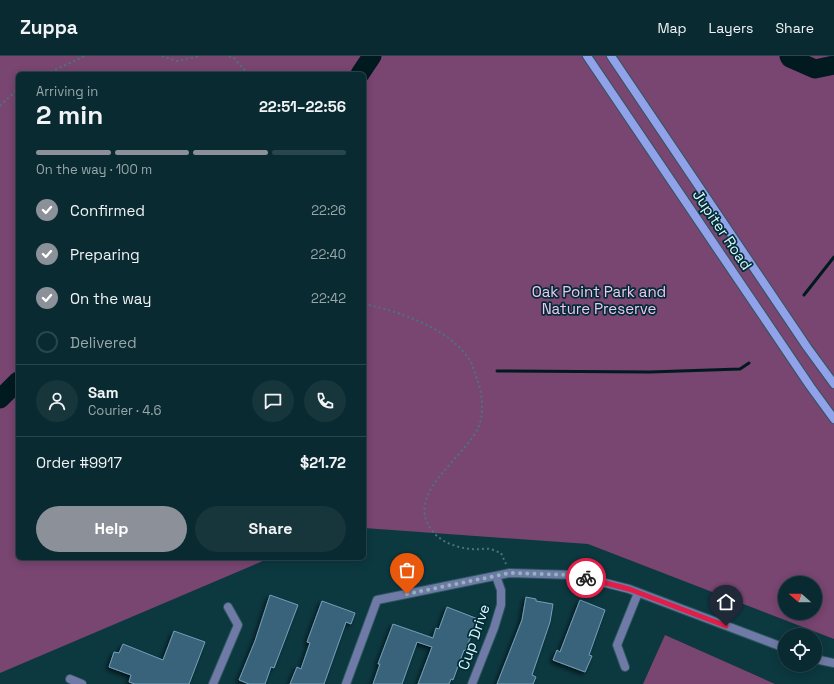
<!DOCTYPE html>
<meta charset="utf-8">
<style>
body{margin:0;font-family:"Space Grotesk",sans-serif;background:#17363c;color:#f1f3f6;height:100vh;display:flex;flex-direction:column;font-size:15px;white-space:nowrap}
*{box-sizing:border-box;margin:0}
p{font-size:13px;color:#99a7ab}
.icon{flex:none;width:22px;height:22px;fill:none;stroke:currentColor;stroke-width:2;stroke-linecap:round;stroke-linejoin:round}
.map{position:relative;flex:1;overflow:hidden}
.drawer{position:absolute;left:16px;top:16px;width:350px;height:488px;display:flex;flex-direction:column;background:#092a30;border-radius:6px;box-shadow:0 2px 10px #0003,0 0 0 1px #29464c}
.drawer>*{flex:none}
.needle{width:26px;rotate:290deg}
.tools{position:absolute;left:778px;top:520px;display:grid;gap:8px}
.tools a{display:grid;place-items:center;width:44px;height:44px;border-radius:50%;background:#092a30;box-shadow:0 2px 10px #0003,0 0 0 1px #29464c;font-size:20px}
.pin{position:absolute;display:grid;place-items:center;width:34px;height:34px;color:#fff;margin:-41px -17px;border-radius:50% 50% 50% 0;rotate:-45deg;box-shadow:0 0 4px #0007}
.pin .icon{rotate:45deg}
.courier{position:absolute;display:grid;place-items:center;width:40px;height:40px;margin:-20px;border:3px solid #e11d48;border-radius:50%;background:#fff;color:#222;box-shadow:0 1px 5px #0007}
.head em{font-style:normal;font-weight:800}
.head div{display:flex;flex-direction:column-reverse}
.head{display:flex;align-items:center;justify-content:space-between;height:68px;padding:0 20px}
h1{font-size:26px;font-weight:800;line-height:30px}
.bar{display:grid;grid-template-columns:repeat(4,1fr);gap:6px 4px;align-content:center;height:48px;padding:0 20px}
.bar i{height:5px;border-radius:3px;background:#29464c}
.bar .selected{background:#8c9099}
.bar p{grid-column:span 4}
.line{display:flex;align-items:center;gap:10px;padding:0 20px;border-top:1px solid #29464c}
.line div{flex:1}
.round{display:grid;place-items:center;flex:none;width:42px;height:42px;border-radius:21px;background:#17363c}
ol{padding:0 20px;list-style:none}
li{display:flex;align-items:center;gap:12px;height:44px}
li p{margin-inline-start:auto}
li .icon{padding:4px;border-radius:50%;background:#8c9099;color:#fff;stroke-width:4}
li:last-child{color:#99a7ab}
li i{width:22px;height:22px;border:2px solid #29464c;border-radius:50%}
.cta{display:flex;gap:8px;margin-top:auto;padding:8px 20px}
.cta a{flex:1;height:46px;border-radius:24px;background:#8c9099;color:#fff;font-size:16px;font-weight:800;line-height:46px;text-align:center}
.cta a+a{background:#17363c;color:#f1f3f6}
header{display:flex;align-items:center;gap:24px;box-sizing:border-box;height:56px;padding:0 20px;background:#092a30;border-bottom:1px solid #29464c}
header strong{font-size:19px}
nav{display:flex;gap:22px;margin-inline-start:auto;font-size:14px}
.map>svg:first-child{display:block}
.green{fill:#794571;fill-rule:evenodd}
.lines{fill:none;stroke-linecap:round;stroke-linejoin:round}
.stream{stroke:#001a20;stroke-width:3}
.river{stroke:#001a20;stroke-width:19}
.building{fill:#38637a;stroke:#739fb8;filter:url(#shadow)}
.minor-casing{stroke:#2d575e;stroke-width:10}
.secondary-casing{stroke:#2d575e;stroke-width:10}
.path{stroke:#4d747c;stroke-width:2;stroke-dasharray:2 3;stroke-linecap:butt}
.minor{stroke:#6f7aa7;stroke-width:8}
.secondary{stroke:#91a2ea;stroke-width:8}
.done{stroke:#93b4bc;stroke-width:4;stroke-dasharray:0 7.2}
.route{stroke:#e11d48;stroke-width:5}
.labels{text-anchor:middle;stroke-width:3.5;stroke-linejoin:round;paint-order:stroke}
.street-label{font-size:15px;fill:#dcf7fe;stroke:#002d36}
.park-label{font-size:15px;fill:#f6c4ec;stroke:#002d36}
</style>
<header>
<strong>Zuppa</strong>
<nav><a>Map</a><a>Layers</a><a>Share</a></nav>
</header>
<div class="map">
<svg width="834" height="628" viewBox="0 0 834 628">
<defs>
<filter id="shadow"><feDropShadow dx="-2.5" dy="2.5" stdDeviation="2" flood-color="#0009"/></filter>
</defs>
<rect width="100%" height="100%" fill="#0c3840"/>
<g class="green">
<path d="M0,0H834V583L588,488L364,472V18H18V502H270L0,617ZM785,527H815V557H785Z"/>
<path d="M665,579L775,628H643Z"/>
</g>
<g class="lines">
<g class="stream">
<path d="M804,239L834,201"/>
<path d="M497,315L650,316L740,313L749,307"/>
</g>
<g class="river">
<path d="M789,0L790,2L815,13L834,9"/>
<path d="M360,18L372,0"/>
<path d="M0,343L18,325"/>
</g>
</g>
<g class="building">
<path d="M270,539L298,549L274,612L271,611L265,628H249L239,624L255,585Z"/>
<path d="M526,541L536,543V545L553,548L550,566L532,619L536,621L533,628H497L522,564Z"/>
<path d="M580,544L605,554L589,599L592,600L585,616L553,604L557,594L560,596Z"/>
<path d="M322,545L355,557L351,568L346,566L324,628H290L297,611L301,613L310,587L307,586Z"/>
<path d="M447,551L478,563L465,595L464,594L453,624L451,623L449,628H418L432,591L417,586L402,628H373L380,608H378L393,568L433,582L436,572L439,573Z"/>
<path d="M174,575L205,586L189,628H135L129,626L131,619L109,611L114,596L119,597L123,588L163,604Z"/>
</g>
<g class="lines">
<defs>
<g id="minor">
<path d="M815,603L834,607"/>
<path d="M625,611L617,589L638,537"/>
<path d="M70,623L82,628"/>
<path d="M213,628L238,569L228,551"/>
<path d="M346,628L377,544L510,517L574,519L629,533L785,592"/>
<path d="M472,628L494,572L501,549V534L496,520"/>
</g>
<g id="secondary">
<path d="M587,0L810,330L834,363"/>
<path d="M611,0L807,291L834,328"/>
</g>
</defs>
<use href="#minor" class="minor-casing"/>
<use href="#secondary" class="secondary-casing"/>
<g class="path">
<path d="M162,0L177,5L201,0"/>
<path d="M229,0L234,2L248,18"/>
<path d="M46,18L85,0"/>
<path d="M0,50L18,33"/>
<path d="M364,248C398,255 449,272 469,303C473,308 474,316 477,323C482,336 484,353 480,367C470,400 399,438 434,477C443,487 458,492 472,493C478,494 484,492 490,493C494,494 498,496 501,497L506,508"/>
</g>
<use href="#minor" class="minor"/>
<use href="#secondary" class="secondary"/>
</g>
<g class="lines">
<path class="done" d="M407,538L510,517L574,519L586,522"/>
<path class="route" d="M586,522L629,533L726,570"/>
</g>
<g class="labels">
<g class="street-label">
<text transform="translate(722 174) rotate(56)" y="5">Jupiter Road</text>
<text transform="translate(474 581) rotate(-71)" y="5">Cup Drive</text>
</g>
<g class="park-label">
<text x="599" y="241">Oak Point Park and<tspan x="599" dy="17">Nature Preserve</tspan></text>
</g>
</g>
</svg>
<div class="tools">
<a><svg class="needle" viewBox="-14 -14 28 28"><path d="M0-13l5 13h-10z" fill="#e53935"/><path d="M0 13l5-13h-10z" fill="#99a7ab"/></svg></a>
<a><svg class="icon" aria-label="locate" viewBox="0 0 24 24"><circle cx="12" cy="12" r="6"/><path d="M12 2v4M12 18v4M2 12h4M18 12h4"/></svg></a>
</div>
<div class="pin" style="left:407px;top:538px;background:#ea580c"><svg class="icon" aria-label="bag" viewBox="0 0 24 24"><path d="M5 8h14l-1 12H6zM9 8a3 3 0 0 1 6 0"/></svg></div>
<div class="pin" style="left:726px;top:570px;background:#1f2937"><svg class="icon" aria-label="home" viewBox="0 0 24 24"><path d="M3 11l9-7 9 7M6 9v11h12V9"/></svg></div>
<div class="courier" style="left:586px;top:522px"><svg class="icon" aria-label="bike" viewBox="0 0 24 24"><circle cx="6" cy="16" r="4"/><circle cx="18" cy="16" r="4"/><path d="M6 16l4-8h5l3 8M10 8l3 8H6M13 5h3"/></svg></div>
<section class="drawer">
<div class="head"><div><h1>2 min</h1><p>Arriving in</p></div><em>22:51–22:56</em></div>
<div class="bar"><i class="selected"></i><i class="selected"></i><i class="selected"></i><i></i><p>On the way · 100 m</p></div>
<ol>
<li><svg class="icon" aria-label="check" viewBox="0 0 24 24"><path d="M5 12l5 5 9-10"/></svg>Confirmed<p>22:26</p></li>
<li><svg class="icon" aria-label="check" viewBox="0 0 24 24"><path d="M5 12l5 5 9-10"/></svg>Preparing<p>22:40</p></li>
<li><svg class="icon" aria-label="check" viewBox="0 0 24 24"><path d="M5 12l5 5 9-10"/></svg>On the way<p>22:42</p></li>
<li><i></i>Delivered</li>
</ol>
<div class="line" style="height:72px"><a class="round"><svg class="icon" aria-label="person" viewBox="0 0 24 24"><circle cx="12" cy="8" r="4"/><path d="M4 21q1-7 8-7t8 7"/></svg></a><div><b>Sam</b><p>Courier · 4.6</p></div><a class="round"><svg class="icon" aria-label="chat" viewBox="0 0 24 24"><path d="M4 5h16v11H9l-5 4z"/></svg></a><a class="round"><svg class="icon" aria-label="phone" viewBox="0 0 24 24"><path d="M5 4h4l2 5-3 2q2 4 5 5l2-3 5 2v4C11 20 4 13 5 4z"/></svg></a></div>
<div class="line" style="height:52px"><div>Order #9917</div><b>$21.72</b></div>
<div class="cta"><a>Help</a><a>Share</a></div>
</section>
</div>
